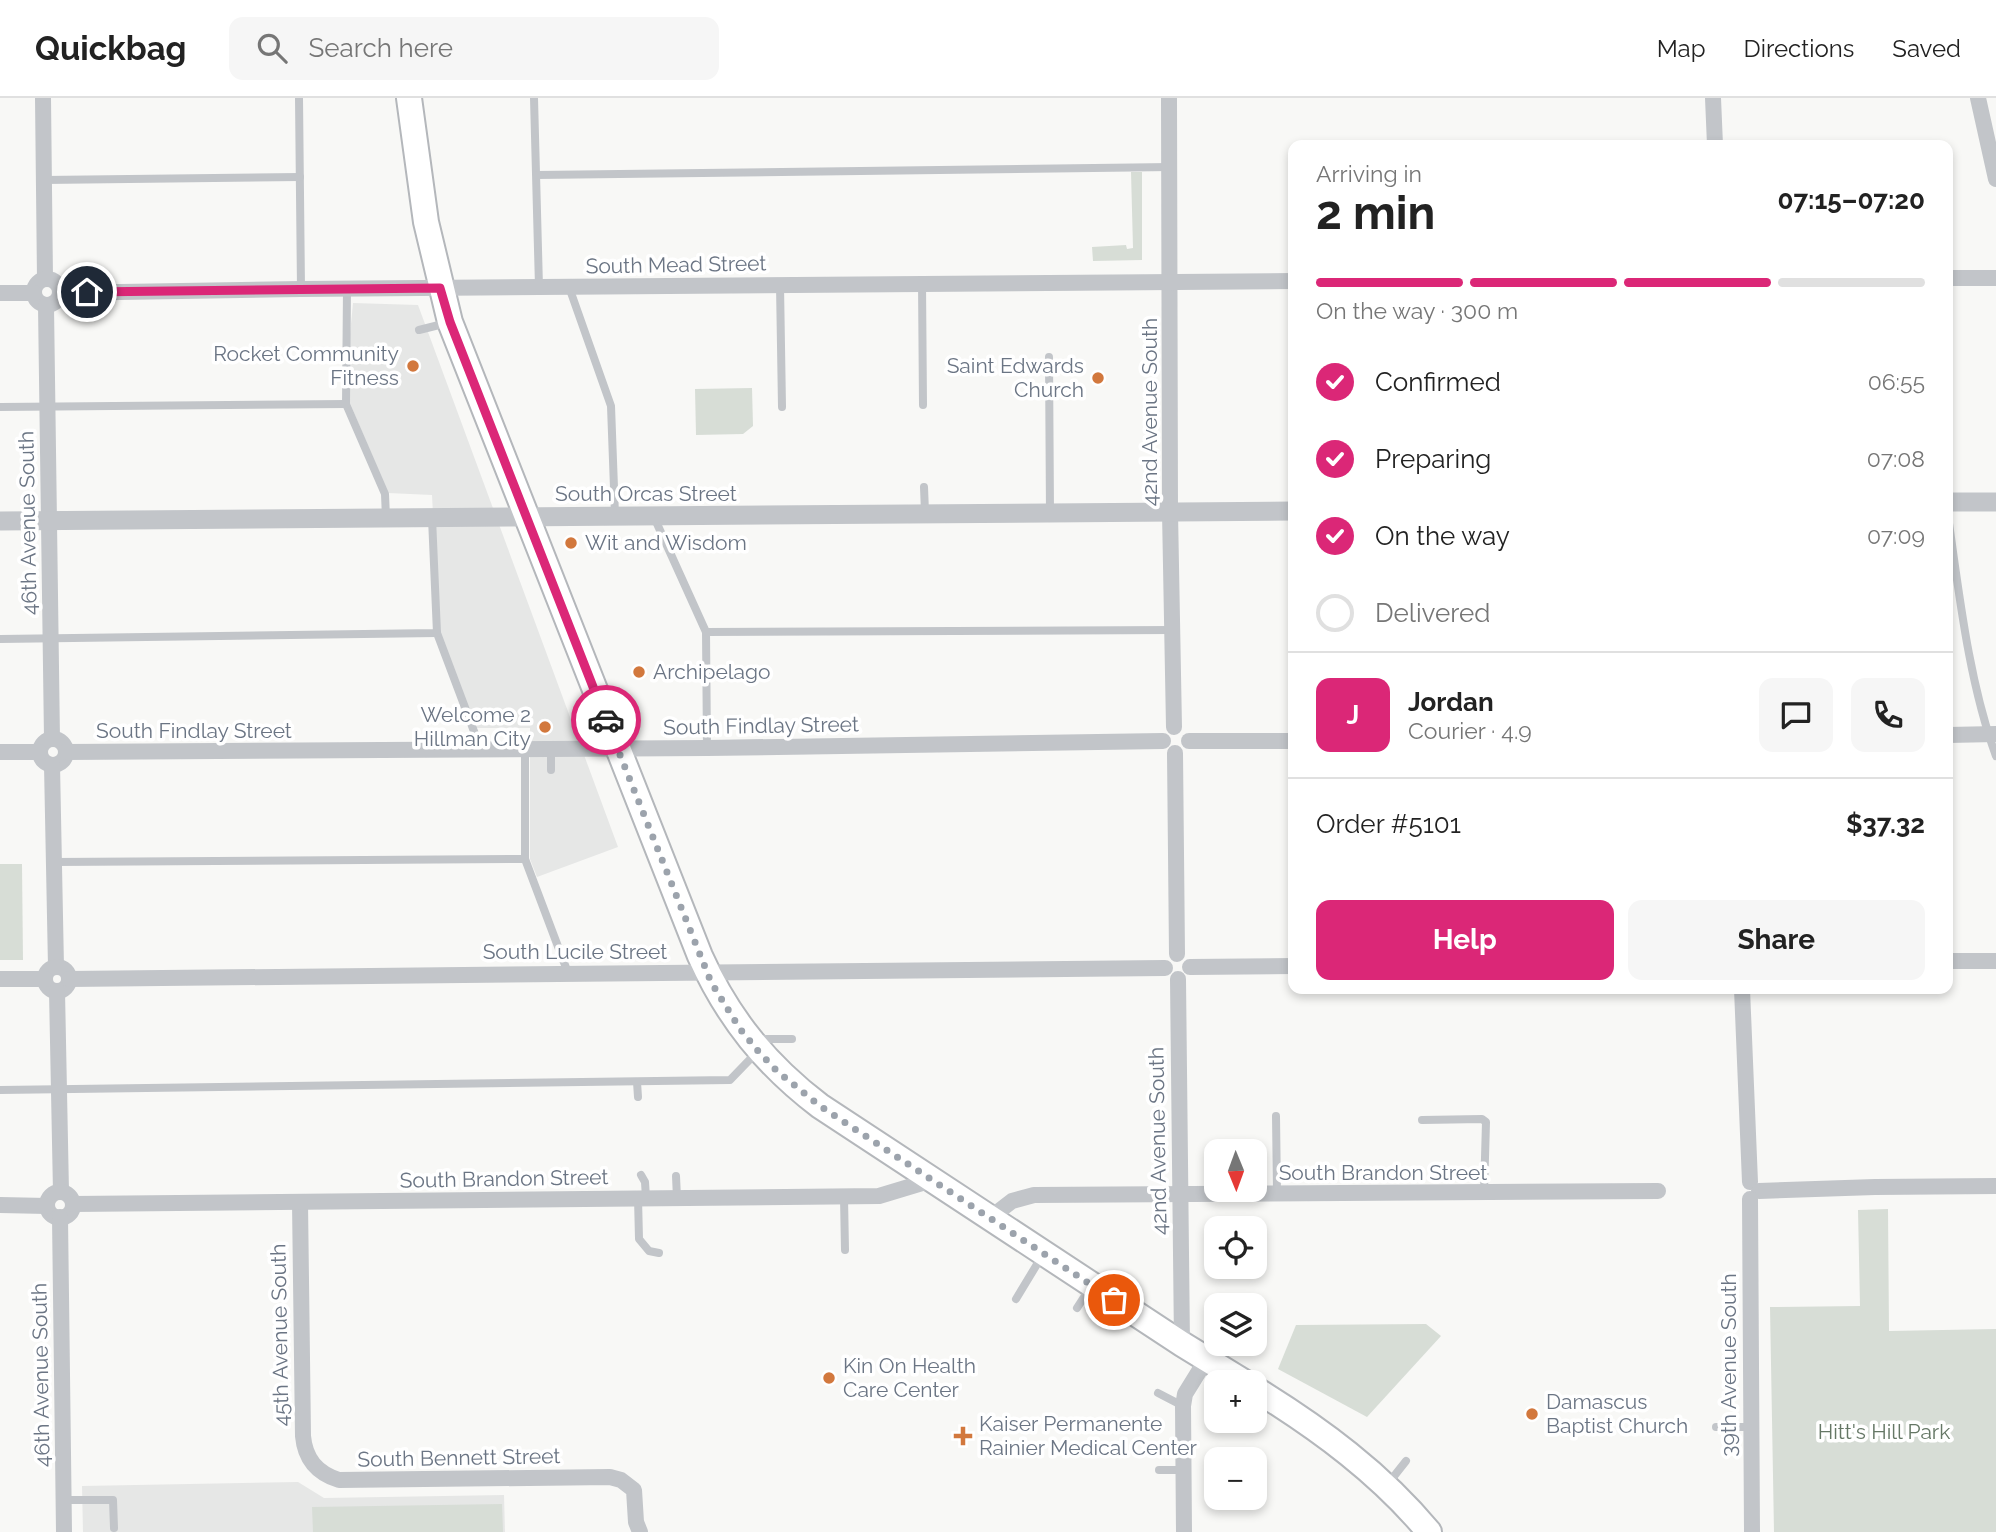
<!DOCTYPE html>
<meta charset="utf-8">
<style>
body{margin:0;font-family:Raleway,sans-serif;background:#f6f6f6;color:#222;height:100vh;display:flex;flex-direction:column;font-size:26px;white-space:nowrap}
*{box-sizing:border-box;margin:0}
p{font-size:23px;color:#767676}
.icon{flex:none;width:38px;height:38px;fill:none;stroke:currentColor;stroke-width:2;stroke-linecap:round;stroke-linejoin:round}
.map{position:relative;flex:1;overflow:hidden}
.drawer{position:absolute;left:1288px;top:42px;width:665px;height:854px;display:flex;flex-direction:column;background:#fff;border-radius:14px;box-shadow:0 4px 10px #0003}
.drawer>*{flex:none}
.needle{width:46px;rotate:179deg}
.fabs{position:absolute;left:1204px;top:1041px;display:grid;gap:14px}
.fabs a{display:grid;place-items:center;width:63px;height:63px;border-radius:14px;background:#fff;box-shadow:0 4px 10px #0003;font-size:35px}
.pin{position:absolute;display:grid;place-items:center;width:60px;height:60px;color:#fff;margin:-30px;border:4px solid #fff;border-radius:50%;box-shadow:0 2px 7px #0007}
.courier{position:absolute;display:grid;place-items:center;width:70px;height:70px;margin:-35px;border:5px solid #db2777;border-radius:50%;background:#fff;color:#222;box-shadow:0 2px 9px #0007}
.overview em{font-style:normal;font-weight:700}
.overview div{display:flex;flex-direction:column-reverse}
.overview{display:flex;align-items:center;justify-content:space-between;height:119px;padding:0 28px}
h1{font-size:46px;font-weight:700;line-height:52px}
.bar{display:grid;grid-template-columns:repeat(4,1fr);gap:10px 7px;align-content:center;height:84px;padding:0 28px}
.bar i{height:9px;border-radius:5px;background:#e0e0e0}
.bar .active{background:#db2777}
.bar p{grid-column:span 4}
.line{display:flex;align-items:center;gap:18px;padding:0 28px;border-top:2px solid #e0e0e0}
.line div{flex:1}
.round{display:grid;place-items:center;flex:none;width:74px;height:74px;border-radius:14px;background:#f6f6f6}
ol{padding:0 28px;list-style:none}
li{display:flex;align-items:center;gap:21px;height:77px}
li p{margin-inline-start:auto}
li .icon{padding:7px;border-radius:50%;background:#db2777;color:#fff;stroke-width:4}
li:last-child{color:#767676}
li i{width:38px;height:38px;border:4px solid #e0e0e0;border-radius:50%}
.cta{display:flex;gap:14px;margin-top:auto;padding:14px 28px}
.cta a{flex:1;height:80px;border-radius:14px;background:#db2777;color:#fff;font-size:28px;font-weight:700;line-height:80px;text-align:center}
.cta a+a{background:#f6f6f6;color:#222}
header{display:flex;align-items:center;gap:42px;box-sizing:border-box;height:98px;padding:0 35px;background:#fff;border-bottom:2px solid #e0e0e0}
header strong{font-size:33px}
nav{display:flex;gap:38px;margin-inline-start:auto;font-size:24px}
.search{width:490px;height:63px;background:#f6f6f6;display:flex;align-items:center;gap:18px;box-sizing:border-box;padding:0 24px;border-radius:14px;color:#767676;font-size:26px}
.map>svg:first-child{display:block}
.built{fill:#e6e7e6}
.green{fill:#d7ddd6}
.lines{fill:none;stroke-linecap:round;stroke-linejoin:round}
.primary-casing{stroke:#b4b7bb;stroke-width:28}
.service{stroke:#c2c5c9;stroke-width:8}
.minor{stroke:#c2c5c9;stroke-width:16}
.tertiary{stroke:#c2c5c9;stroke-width:19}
.primary{stroke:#fff;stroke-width:24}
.done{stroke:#9ca3ac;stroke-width:7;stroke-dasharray:0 12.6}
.route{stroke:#db2777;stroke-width:9}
.poi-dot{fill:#d2783d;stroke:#fff;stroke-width:2.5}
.labels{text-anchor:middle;stroke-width:7;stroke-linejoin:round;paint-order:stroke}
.street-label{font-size:21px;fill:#6b7584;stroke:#fff}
.poi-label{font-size:21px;fill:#6b7584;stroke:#fff;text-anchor:start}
.park-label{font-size:21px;fill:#657765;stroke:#fff}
</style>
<header>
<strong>Quickbag</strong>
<div class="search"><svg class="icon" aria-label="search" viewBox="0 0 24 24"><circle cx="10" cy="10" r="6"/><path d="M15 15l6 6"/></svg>Search here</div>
<nav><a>Map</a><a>Directions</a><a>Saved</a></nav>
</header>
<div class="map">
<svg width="1996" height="1434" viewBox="0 0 1996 1434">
<rect width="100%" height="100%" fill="#f8f8f6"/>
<g class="built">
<path d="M353,205L418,207L618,749L537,779L530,761V630H475L439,534L432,397L388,395L349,303L346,278Z"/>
<path d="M298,1384L324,1400L504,1397L505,1434H83L82,1388Z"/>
</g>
<g class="green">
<path d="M1131,74H1142V162L1093,163L1092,149L1126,147L1127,151L1133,150Z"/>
<path d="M752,290L753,328L743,336L696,337L695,291Z"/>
<path d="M0,766H22L23,862H0Z"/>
<path d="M1888,1111L1889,1233L1996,1231V1434H1774L1770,1209L1860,1208L1858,1112Z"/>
<path d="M1426,1226L1441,1238L1367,1319L1278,1271L1296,1227Z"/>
<path d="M502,1406L503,1434H313L312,1409Z"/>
</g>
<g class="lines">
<defs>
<g id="primary">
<path d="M409,0L426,124L450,224L700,858C728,920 766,967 820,1008L1182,1246L1244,1284"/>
<path d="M1255,1291C1320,1331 1381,1376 1429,1434"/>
</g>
</defs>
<use href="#primary" class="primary-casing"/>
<g class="service">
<path d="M299,0L301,191"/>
<path d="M534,0L539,189"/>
<path d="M537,77L1171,69"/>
<path d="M44,82L300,79"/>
<path d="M922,185L923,307"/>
<path d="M780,187L782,309"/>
<path d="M569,189L611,308L615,417"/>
<path d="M347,191L346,306L385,396L386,420"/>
<path d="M419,232L447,225"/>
<path d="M1049,259L1050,415"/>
<path d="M0,309L346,306"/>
<path d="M924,389L925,414"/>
<path d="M1948,418C1959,495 1969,585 1996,658"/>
<path d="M654,419L706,534L707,650"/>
<path d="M706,534L1172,532"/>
<path d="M437,535L481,652"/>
<path d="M0,541L437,535L432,420"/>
<path d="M525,651V761L568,875"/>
<path d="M551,651V672"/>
<path d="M54,764L525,761"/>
<path d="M756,941H792"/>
<path d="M637,984L638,999"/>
<path d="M0,992L730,982L758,953"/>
<path d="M1276,1018L1277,1095"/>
<path d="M1422,1022L1482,1021L1486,1024L1484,1095"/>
<path d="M641,1077L645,1084L646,1100"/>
<path d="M676,1078L677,1100"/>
<path d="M844,1099L845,1152"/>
<path d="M638,1100L639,1141L649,1153L659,1155"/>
<path d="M1016,1201L1042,1158"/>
<path d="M1077,1210L1090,1190"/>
<path d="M1158,1295L1183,1308"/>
<path d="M1716,1329H1750"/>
<path d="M1159,1372H1183"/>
<path d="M1387,1387L1406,1363"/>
<path d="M63,1402H113L114,1430"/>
</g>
<g class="minor">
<path d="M43,0L45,181"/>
<path d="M1169,0L1170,414L1174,629"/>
<path d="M1713,0L1715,47"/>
<path d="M1978,0L1996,81"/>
<path d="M1948,180H1996"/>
<circle cx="47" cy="194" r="13"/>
<path d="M0,195H34"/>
<path d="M60,195L301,191L1293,183"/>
<path d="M46,208L52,641"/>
<path d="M1948,637L1996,636"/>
<circle cx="53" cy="654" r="13"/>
<path d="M1189,643H1293"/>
<path d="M0,654H39"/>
<path d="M66,654L707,650L1163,643"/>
<path d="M1175,655L1177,856"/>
<path d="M52,667L56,869"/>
<path d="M1948,863H1996"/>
<path d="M1190,869L1293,868"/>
<circle cx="57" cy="881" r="12"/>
<path d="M0,881H45"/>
<path d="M69,881L1165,870"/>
<path d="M1178,881L1182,1246"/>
<path d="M1742,891L1750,1084"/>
<path d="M57,893L61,1094"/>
<path d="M1759,1093L1875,1089L1996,1088"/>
<circle cx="60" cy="1107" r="13"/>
<path d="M1750,1101L1752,1434"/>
<path d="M300,1104L303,1338C305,1361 317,1375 339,1382L610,1379L621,1382L634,1392L636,1424L640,1434"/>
<path d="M73,1106L879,1098L932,1082"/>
<path d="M0,1107L47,1108"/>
<path d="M60,1119L64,1434"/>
<path d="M990,1120L1012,1103L1034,1097L1658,1093"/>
<path d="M1184,1434L1183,1308L1185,1296L1206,1262"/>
</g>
<g class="tertiary">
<path d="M1948,404H1996"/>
<path d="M0,423L1293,413"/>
</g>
<use href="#primary" class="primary"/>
</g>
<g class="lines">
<path class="done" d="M606,622L711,884L740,931L758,953L777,973L820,1008L1114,1202"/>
<path class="route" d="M87,194L440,190L450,224L606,622"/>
</g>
<g class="poi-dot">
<circle cx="413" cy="268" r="7"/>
<circle cx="1098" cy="280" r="7"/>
<circle cx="571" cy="445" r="7"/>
<circle cx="639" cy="574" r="7"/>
<circle cx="545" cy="629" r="7"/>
<circle cx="829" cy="1280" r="7"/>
<circle cx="1532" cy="1316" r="7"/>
<path d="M959.5 1327.5h7v7h7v7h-7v7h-7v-7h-7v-7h7z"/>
</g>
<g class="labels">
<g class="street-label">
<text transform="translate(676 167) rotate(-1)" y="7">South Mead Street</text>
<text transform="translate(1150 314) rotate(-90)" y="7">42nd Avenue South</text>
<text x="646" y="403">South Orcas Street</text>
<text transform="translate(28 425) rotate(-91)" y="7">46th Avenue South</text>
<text transform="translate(761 628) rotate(-1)" y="7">South Findlay Street</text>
<text x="194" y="640">South Findlay Street</text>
<text x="575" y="861">South Lucile Street</text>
<text transform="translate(1158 1043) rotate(-91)" y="7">42nd Avenue South</text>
<text x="1383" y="1082">South Brandon Street</text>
<text transform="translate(504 1081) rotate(-1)" y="7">South Brandon Street</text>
<text transform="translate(280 1237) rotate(-91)" y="7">45th Avenue South</text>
<text transform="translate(1729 1267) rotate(-90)" y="7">39th Avenue South</text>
<text transform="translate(41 1277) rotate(-91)" y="7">46th Avenue South</text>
<text transform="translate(459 1360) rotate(-1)" y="7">South Bennett Street</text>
</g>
<g class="poi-label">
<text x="399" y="263" text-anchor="end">Rocket Community<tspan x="399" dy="24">Fitness</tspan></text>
<text x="1084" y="275" text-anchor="end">Saint Edwards<tspan x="1084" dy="24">Church</tspan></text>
<text x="585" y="452">Wit and Wisdom</text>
<text x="653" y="581">Archipelago</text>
<text x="531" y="624" text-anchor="end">Welcome 2<tspan x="531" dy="24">Hillman City</tspan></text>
<text x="843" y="1275">Kin On Health<tspan x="843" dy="24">Care Center</tspan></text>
<text x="1546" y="1311">Damascus<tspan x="1546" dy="24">Baptist Church</tspan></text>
<text x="979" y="1333">Kaiser Permanente<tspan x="979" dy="24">Rainier Medical Center</tspan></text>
</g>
<g class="park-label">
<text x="1884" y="1341">Hitt's Hill Park</text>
</g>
</g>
</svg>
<div class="fabs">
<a><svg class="needle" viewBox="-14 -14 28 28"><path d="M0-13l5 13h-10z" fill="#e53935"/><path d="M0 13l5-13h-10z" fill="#767676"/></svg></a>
<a><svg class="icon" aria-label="locate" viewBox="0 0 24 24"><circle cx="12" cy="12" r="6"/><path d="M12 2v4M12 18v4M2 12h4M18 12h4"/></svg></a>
<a><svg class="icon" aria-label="layers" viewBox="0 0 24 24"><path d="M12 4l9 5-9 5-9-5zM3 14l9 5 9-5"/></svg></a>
<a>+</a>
<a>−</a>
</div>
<div class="pin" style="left:1114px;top:1202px;background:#ea580c"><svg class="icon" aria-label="bag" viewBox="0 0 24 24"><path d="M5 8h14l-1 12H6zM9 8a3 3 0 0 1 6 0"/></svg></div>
<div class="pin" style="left:87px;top:194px;background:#1f2937"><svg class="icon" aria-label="home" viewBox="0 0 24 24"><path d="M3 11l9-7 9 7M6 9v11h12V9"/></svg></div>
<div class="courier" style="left:606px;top:622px"><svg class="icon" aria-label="car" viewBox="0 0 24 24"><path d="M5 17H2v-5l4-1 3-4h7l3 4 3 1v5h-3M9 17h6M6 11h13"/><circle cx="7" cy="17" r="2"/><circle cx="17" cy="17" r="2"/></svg></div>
<section class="drawer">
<div class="overview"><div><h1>2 min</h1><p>Arriving in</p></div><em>07:15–07:20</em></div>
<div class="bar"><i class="active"></i><i class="active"></i><i class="active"></i><i></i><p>On the way · 300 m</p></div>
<ol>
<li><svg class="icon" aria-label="check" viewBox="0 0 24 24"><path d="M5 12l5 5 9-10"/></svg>Confirmed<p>06:55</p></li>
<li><svg class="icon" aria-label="check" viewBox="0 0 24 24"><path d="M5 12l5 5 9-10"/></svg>Preparing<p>07:08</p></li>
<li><svg class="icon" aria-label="check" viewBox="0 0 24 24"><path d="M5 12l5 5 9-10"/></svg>On the way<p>07:09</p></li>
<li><i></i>Delivered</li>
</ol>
<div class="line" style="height:126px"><b class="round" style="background:#db2777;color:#fff">J</b><div><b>Jordan</b><p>Courier · 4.9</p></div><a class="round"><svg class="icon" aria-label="chat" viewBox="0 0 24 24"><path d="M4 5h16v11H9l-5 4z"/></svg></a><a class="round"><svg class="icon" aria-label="phone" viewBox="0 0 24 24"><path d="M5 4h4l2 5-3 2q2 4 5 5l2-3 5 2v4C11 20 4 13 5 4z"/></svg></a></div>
<div class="line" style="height:91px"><div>Order #5101</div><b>$37.32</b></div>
<div class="cta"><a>Help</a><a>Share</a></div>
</section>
</div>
